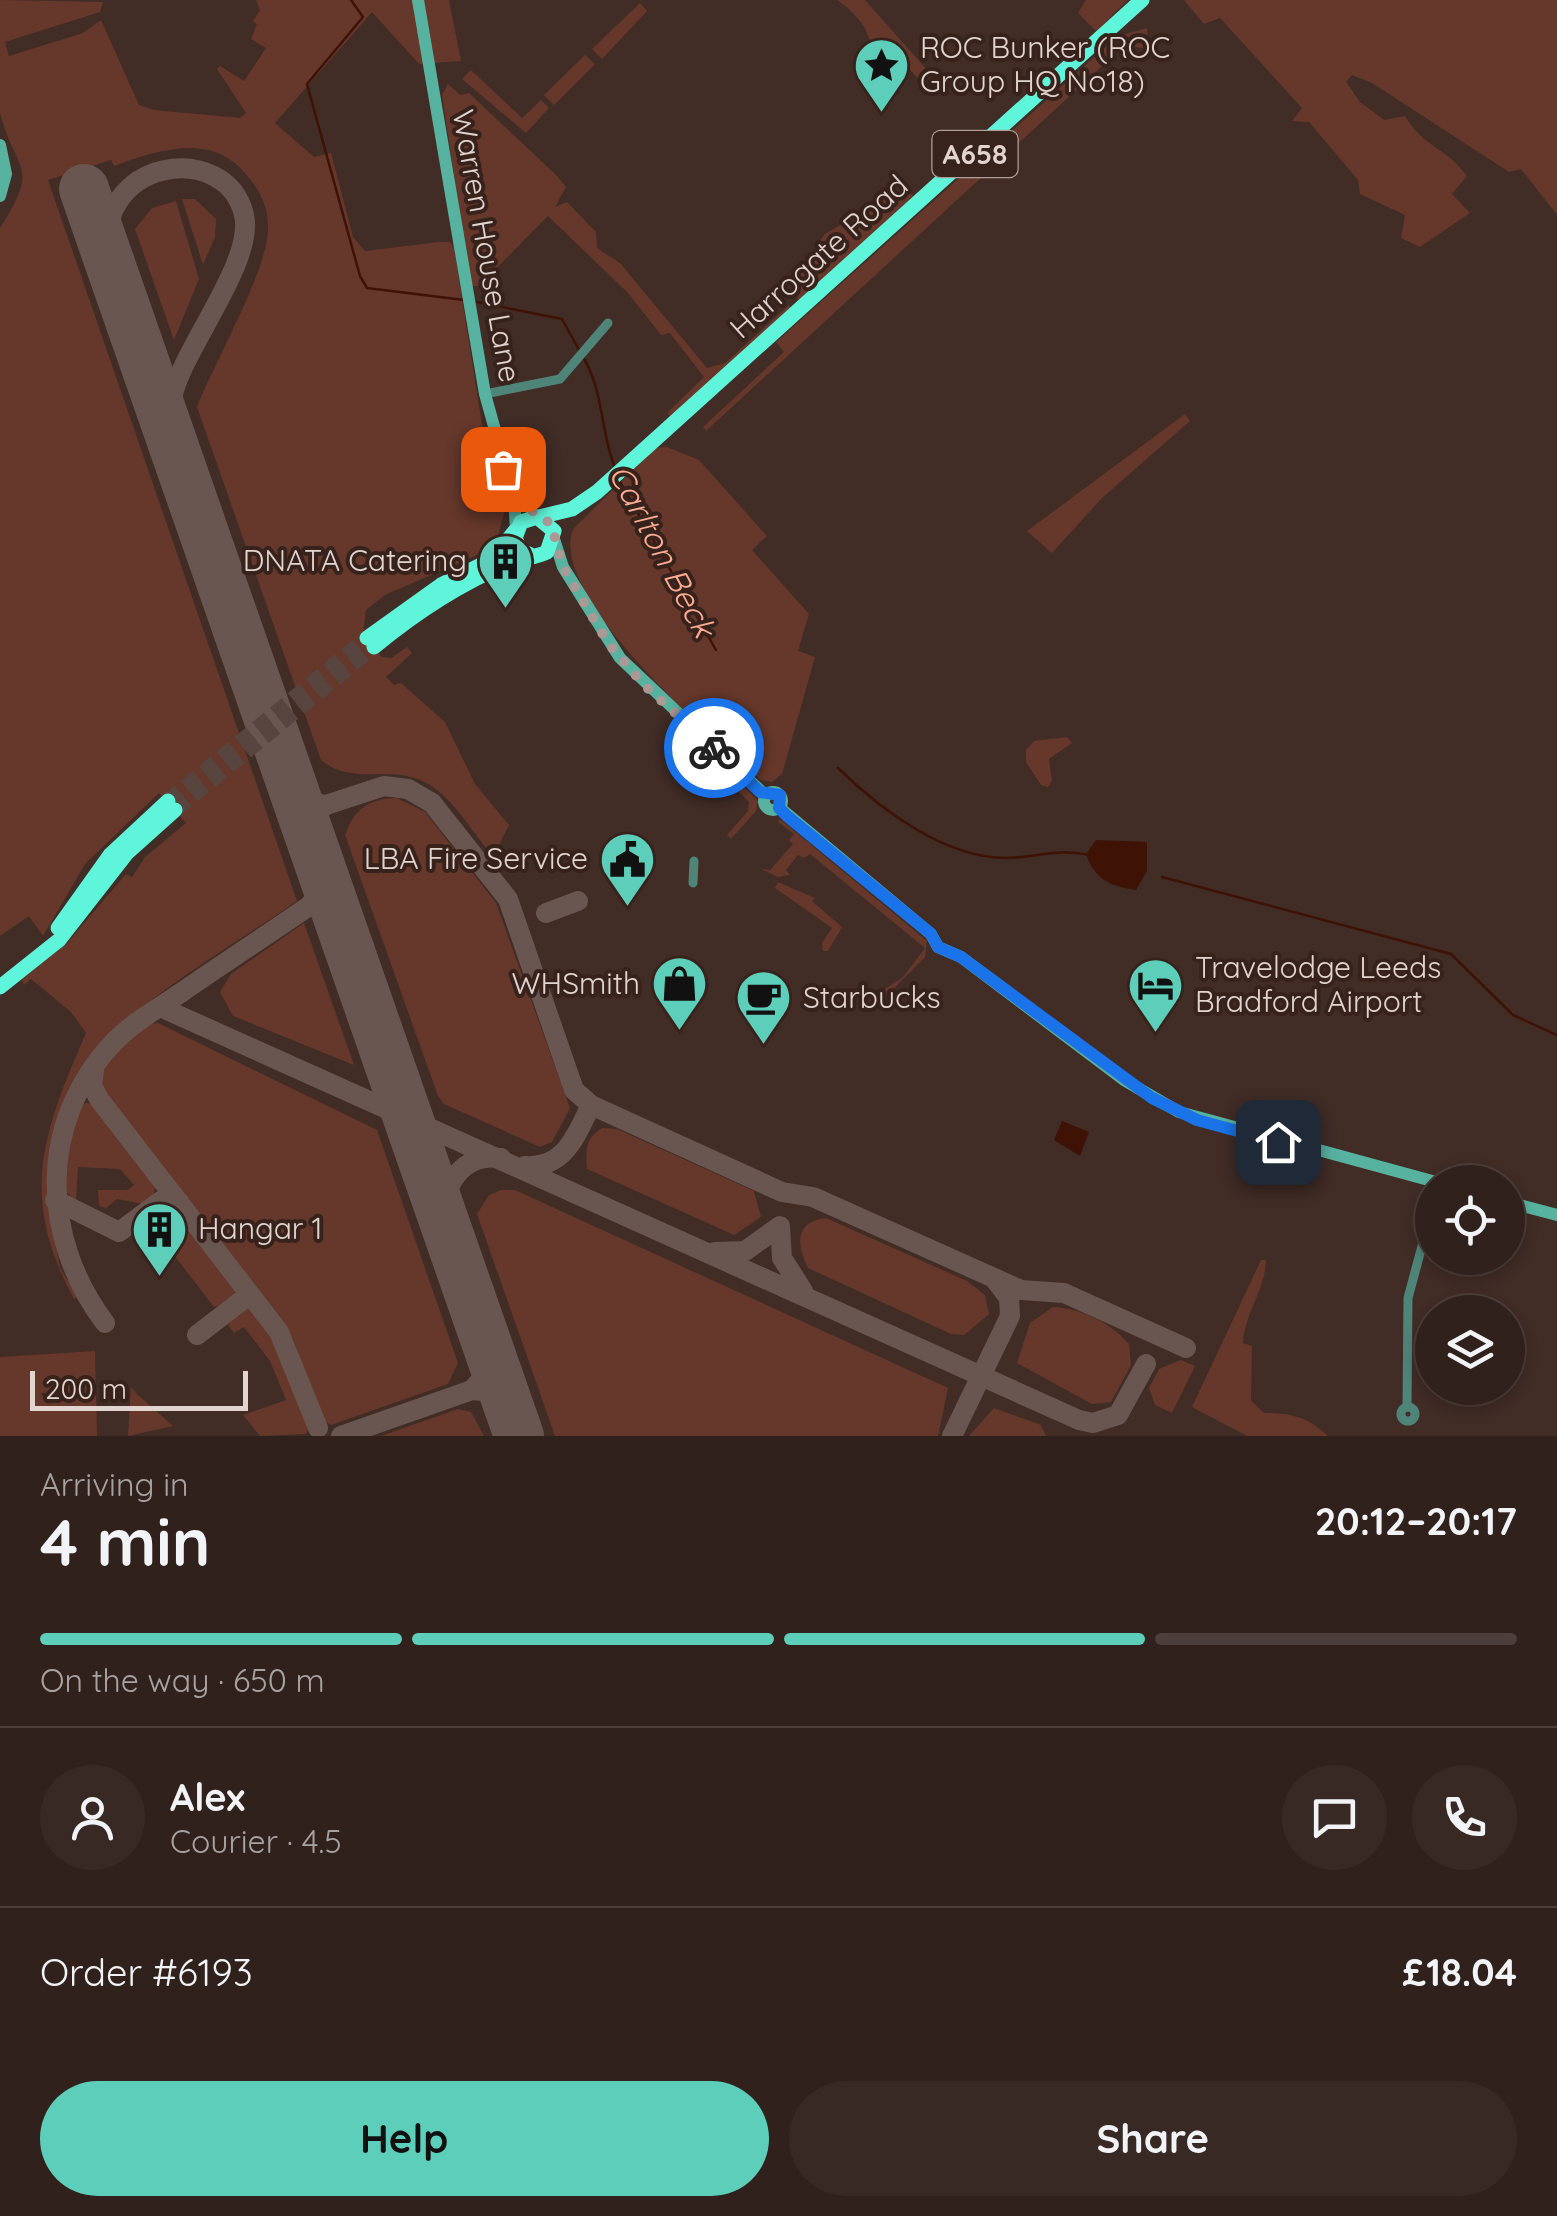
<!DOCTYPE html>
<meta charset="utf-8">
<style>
body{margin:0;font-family:Quicksand,sans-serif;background:#392925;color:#f1f3f6;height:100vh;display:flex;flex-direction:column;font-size:38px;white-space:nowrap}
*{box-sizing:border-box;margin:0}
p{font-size:32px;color:#a8a3a3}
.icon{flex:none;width:55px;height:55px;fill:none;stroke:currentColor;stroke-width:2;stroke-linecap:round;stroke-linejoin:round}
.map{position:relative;height:1436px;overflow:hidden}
.panel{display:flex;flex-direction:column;background:#31211c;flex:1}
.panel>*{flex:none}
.buttons{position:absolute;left:1415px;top:1165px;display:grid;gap:20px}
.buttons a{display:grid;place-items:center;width:110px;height:110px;border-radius:50%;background:#31211c;box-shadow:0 5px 15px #0003,0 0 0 2px #4c3e3b;font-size:50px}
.scale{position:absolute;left:30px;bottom:25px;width:218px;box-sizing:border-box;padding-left:10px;border:5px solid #e2d4cf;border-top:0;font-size:28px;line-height:35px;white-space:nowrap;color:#e2d4cf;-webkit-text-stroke:8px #37221c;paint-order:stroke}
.pin{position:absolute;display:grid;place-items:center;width:85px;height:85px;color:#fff;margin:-42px;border-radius:20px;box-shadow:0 5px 15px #0006}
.courier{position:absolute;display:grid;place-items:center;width:100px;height:100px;margin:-50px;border:8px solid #1a73e8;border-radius:50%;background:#fff;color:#222;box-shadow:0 2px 12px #0007}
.head em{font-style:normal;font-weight:700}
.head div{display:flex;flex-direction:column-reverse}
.head{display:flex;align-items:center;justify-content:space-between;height:170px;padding:0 40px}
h1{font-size:65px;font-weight:700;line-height:75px}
.bar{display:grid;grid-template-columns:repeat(4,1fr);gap:15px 10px;align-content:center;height:120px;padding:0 40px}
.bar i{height:12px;border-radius:8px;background:#4c3e3b}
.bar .selected{background:#5dceb9}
.bar p{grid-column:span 4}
.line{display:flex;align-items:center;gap:25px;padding:0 40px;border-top:2px solid #4c3e3b}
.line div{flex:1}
.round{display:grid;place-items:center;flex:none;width:105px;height:105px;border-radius:52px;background:#392925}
.action{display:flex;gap:20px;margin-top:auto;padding:20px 40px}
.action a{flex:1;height:115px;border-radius:60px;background:#5dceb9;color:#111;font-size:40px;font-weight:700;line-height:115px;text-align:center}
.action a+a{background:#392925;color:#f1f3f6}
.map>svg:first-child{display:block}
.green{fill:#66382b}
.water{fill:#3e1205}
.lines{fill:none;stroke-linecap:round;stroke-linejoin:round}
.stream{stroke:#3e1205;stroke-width:2.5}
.taxiway{stroke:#6a5650;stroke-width:20}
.runway{stroke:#6a5650;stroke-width:50}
.highway-tunnel{stroke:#59453f;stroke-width:15;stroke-dasharray:15 8;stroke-linecap:butt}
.street{stroke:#4f8479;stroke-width:9}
.secondary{stroke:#58b2a0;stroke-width:12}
.highway{stroke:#5ff5da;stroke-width:15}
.done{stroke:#aa9994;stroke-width:10;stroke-dasharray:0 18}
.route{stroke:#1a73e8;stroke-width:12}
.labels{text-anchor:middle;stroke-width:8;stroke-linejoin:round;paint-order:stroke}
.shield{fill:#37221c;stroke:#af9f99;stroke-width:2.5}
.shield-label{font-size:28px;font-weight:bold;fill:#e2d4cf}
.poi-label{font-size:30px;fill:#e2d4cf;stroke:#37221c;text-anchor:start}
.street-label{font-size:30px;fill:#e2d4cf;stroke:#37221c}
.water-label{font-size:32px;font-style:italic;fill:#fdac93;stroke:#37221c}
</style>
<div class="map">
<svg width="1557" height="1436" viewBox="0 0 1557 1436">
<rect width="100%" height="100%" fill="#412c26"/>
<g class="green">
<path d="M0,0L103,2L100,12L5,42L9,56L83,33L101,20L139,105L154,110L240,118L246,113L217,69L220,66L244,81L266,48L251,39L257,24L253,21L260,10L256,0H449L461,61L419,64L372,12L275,123L314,157L331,153L353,237L365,251L438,242H450L454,248L484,437L505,510L497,539L486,551L385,595L366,610L363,633L382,657L391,658L407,647L412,653L386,677L394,685L401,683L445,722L475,784L509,825L496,851L487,849C468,826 449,792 420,780C385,765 353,786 321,760L197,407C214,362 269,269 268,227C268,205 258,187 244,172C209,132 156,151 114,166L111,160L48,180L297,901C235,944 149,993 98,1046C40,1107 46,1189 59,1263C61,1274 73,1286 79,1296L74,1299C18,1196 43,1132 86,1033L71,1012L31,979L24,985L22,979L68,942L126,874L132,877L145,857L186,823L159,793L85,864L43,936L29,916L0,936V228C42,162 15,174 0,112C0,78 0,35 0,0Z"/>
<path d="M837,0H865L936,80L927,88L902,61L886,73L877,72C873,39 865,19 837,0Z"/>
<path d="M1086,0H1128L1096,31L1078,13Z"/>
<path d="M1184,0H1557V215L1521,169L1509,172L1372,83L1352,75L1346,82L1360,102L1384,120L1405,116C1426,150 1444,145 1467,176L1452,194L1470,213L1420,247L1401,238L1405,215L1360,194L1358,180L1309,122L1292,121L1302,108L1220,18L1204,24Z"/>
<path d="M640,3L647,11L602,59L592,49Z"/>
<path d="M1147,28L1148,42L1143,48L1124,46L706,431L703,427L784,352L776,342L1118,36Z"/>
<path d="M585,55L595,64L554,105L544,95Z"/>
<path d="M471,70L522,118L541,100L549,108L526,133L462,79Z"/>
<path d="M448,84L460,95L469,93L556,175L566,187L555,207L567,202L596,232L597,248L620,263L707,368L725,363L789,305L792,310L671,416L667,413L704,377L670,333L661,335L628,293L548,216L479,286H471L442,95Z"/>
<path d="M905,187L913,196L799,305L793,278L825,234Z"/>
<path d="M182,199H195L216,219L215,237L203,265Z"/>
<path d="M176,201L199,279L174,340L135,229L152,208Z"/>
<path d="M1185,414L1190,421L1102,498L1052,553L1027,531Z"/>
<path d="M667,447L699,460L767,536L752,550L809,614L798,651L815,657L782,774L772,782L761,780C713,737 548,598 573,529L655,448Z"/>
<path d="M1067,737L1072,743L1049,759L1052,781L1048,787L1041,785L1026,762V750L1034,741Z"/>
<path d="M710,761L720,763L758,801L756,811L731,839L727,835L748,811L749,802L715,768L711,772L705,768L696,777Z"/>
<path d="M397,798L425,812L496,903L570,1108L552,1142L540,1147L444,1104L438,1096L345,835C354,809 368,799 397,798Z"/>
<path d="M781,820L927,941L925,957L886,996L882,991L903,977L925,948L810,854L804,858L798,855L786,870L790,875L778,877L761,869L770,870L793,844L789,840L794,834L777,821Z"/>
<path d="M778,882L815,898L812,901L842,927L828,951H823L822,943L832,928L775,888Z"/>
<path d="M304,923L354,1065L233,1016L220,992L231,974Z"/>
<path d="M158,1023L377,1130L458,1363L448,1384L331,1425L323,1420L293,1339L99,1088L98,1077C110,1057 134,1025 158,1023Z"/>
<path d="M87,1103L92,1104L156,1184L153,1197L143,1204L117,1199L106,1208L99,1206L98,1190H128L134,1185L120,1169L78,1167L76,1201L64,1190L71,1134L81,1104Z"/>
<path d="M602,1128L617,1129L754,1191L761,1217L734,1235L587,1169C586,1151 585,1138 602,1128Z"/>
<path d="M501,1190H515L948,1388L938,1436H555L477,1214L489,1195Z"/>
<path d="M158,1208L174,1209L232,1284L236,1290L229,1304L214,1307L147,1220Z"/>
<path d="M826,1218L967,1281L985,1295L989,1314L964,1335L951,1334L808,1268C796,1245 795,1221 826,1218Z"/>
<path d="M1261,1260H1266C1265,1291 1245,1312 1243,1343L1252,1346L1251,1401L1264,1413C1292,1413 1307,1417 1328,1436H1247L1192,1407Z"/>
<path d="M1053,1307C1080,1308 1111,1323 1129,1344L1131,1365L1111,1402L1092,1404L1017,1363L1030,1323Z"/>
<path d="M243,1308L250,1309L278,1341L310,1425L306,1434L260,1436L243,1415L286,1400L270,1361L244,1327L234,1333L228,1325Z"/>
<path d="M95,1351L97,1436H0V1357Z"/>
<path d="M1181,1360L1195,1366L1172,1413L1155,1405L1149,1388L1159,1369Z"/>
<path d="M131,1387L136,1393L173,1426L128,1436Z"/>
<path d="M994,1408L1041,1425L1046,1436H969Z"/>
<path d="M458,1409L471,1412L484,1436H381Z"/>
</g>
<g class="water">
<path d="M1096,840L1147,842V871L1136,890C1110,886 1095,880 1086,854Z"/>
<path d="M1062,1121L1089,1132L1080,1156L1054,1140Z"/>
</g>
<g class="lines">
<g class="stream">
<path d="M351,0L363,17L307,84L360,276L367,288L464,300"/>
<path d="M477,302L562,319L579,350"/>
<path d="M583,357C604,392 600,430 615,468"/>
<path d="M619,480L716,650"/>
<path d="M838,768C880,809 943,857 1005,858C1034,858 1059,848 1089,855"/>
<path d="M1162,877L1451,954L1513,1015L1557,1035"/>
</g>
<g class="taxiway">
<path d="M108,260C92,156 227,140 244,215C255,262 182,349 172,398C169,417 172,434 176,452"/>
<path d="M294,787L306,802L326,805L312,817L310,835"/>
<path d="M326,805L384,786L408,789L432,803L508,899L574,1090L591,1105L782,1192L813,1197L1021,1290L1064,1293L1186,1348"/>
<path d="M321,865L323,889L309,906L330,910L345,934"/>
<path d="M546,913L578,901"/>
<path d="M160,1007L1079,1420L1093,1423L1118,1415L1146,1364"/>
<path d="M94,1069L92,1086L99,1099L279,1332L318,1428"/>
<path d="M396,1079L422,1118"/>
<path d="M395,1112L420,1151"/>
<path d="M525,1166C565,1169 576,1135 591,1105"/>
<path d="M55,1200L119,1232L162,1200L179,1202"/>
<path d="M444,1220C442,1185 462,1153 501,1158"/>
<path d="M715,1252L745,1251L780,1226L782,1258L803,1291"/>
<path d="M105,1323C41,1238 37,1122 114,1042C133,1022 159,1008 182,992C224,963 267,935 309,906"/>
<path d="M197,1335L249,1295"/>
<path d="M489,1348L488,1372L472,1390L494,1392L510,1409"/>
<path d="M341,1436L472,1390"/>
<path d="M952,1436L1010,1316L1009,1298L996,1281"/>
</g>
<path class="runway" d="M84,189L519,1436"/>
<g class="highway-tunnel">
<path d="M168,801L367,638"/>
<path d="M175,810L374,647"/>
</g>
<g class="street">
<path d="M485,394L560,379L608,323"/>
<path d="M693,883L694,861"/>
<path d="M1407,1407L1408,1298L1432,1209"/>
<circle cx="1408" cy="1414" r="7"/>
</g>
<g class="secondary">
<path d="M418,0L485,394L514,498L516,529"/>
<path d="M0,145L6,174L0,196"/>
<path d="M554,539L563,567L620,658L766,796"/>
<circle cx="773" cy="801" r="9"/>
<path d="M779,807L931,934L938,947L961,957L1124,1080L1179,1112L1436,1182"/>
<path d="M1508,1202L1557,1215"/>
</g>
<g class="highway">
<path d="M539,517L572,509L597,492L1142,0"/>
<path d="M367,638L441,585L493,559L515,531"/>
<path d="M374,647C415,613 459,584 509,563C521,558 535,558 547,552L554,531L537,517L521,522L515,538L520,550L533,556"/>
<path d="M58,928L110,855L168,801"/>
<path d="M0,987L59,940L127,853L175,810"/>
</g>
</g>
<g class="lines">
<path class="done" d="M503,469L514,498L551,524L563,567L608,643L644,685L714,748"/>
<path class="route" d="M714,748L760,792L780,795L779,808L787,816L931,934L938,947L961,957L1152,1098L1197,1120L1278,1142"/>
</g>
<defs>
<symbol id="sight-pin" viewBox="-11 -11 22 30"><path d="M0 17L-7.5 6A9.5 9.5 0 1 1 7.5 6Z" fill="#5dceb9" stroke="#37221c"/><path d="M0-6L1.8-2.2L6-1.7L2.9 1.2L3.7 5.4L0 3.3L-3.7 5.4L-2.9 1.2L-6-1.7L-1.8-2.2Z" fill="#111"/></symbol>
<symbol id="building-pin" viewBox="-11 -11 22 30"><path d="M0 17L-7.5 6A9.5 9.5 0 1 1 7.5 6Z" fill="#5dceb9" stroke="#37221c"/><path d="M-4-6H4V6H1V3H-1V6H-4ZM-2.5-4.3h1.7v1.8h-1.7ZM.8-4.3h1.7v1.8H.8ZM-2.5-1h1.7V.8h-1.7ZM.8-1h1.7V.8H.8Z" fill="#111"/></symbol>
<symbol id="civic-pin" viewBox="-11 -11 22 30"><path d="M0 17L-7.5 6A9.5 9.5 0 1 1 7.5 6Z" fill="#5dceb9" stroke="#37221c"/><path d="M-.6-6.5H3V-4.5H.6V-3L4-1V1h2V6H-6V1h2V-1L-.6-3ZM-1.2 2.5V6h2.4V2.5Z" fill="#111"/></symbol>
<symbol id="shop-pin" viewBox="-11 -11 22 30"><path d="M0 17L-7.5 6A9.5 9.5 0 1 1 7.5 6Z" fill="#5dceb9" stroke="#37221c"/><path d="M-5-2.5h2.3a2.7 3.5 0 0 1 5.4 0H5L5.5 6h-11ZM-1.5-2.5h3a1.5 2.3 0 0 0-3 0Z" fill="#111"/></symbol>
<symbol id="hotel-pin" viewBox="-11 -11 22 30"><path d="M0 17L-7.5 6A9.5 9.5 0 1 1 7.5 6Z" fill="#5dceb9" stroke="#37221c"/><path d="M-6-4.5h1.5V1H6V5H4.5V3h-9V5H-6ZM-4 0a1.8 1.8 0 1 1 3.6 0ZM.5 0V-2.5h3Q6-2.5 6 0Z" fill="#111"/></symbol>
<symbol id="cafe-pin" viewBox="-11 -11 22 30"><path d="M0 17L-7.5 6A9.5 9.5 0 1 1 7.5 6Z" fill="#5dceb9" stroke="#37221c"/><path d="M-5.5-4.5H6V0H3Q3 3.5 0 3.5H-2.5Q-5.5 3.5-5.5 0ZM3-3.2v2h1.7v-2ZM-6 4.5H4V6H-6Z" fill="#111"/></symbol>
</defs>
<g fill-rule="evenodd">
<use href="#sight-pin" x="850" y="34" width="63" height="86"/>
<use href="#building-pin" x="474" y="530" width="63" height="86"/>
<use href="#civic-pin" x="596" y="828" width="63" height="86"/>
<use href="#shop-pin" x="648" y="952" width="63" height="86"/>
<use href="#hotel-pin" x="1124" y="954" width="63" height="86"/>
<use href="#cafe-pin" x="732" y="966" width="63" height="86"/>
<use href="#building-pin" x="128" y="1198" width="63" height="86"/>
</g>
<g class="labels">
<rect class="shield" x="932.5" y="131" width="85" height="46" rx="8"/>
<g class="shield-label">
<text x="975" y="164">A658</text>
</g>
<g class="poi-label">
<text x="920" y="58">ROC Bunker (ROC<tspan x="920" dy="34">Group HQ No18)</tspan></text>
<text x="467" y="571" text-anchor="end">DNATA Catering</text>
<text x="588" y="869" text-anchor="end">LBA Fire Service</text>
<text x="1195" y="978">Travelodge Leeds<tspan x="1195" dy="34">Bradford Airport</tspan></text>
<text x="640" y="994" text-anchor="end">WHSmith</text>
<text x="803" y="1008">Starbucks</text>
<text x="198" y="1239">Hangar 1</text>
</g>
<g class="street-label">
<text transform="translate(486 246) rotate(80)" y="10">Warren House Lane</text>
<text transform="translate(819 257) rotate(-42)" y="10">Harrogate Road</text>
</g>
<g class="water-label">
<text transform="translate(662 551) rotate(62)" y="11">Carlton Beck</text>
</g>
</g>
</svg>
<div class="buttons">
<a><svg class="icon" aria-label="locate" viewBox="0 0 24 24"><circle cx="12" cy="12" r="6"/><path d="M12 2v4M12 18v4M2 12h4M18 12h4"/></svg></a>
<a><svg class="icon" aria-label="layers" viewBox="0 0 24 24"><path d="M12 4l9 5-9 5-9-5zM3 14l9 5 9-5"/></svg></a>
</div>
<div class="scale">200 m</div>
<div class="pin" style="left:503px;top:469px;background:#ea580c"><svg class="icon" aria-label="bag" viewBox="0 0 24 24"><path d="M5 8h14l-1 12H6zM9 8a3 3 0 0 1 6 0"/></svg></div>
<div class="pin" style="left:1278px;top:1142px;background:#1f2937"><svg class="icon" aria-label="home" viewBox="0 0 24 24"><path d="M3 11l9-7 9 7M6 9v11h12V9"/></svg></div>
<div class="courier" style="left:714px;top:748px"><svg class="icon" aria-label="bike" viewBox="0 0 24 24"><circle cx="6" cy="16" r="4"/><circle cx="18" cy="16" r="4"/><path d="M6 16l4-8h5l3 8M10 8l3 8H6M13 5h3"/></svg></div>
</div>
<section class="panel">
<div class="head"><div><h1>4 min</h1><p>Arriving in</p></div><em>20:12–20:17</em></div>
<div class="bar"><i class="selected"></i><i class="selected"></i><i class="selected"></i><i></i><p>On the way · 650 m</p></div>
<div class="line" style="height:180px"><a class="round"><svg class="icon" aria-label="person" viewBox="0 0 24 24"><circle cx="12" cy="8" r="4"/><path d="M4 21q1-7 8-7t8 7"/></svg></a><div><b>Alex</b><p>Courier · 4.5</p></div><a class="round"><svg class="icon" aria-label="chat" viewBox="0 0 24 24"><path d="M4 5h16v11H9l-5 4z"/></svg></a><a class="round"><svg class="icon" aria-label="phone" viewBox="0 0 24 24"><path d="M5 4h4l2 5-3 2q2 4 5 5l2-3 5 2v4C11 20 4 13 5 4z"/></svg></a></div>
<div class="line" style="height:130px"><div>Order #6193</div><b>£18.04</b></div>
<div class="action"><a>Help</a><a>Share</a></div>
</section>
